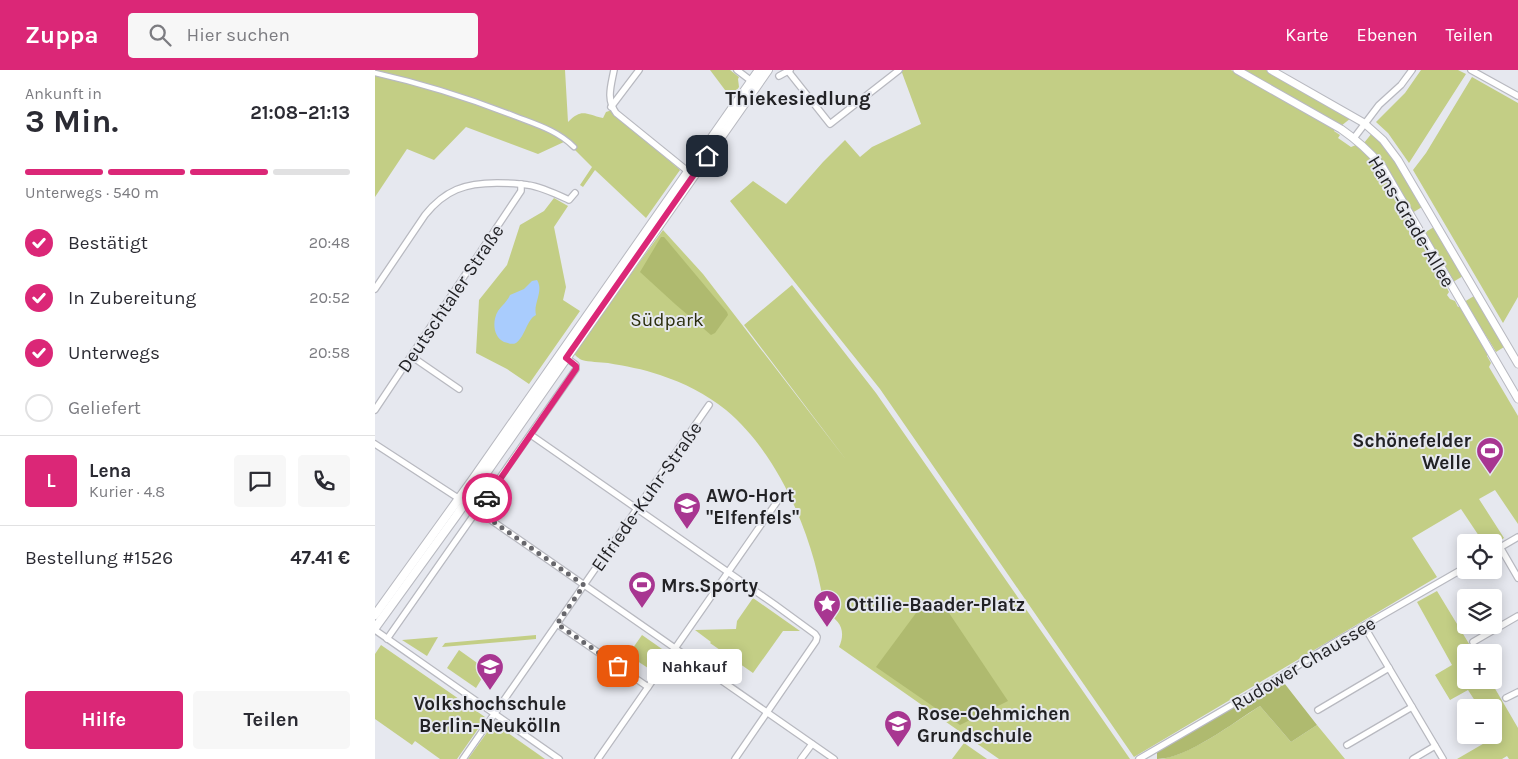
<!DOCTYPE html>
<html lang="de">
<meta charset="utf-8">
<style>
body{margin:0;font-family:Karla,sans-serif;background:#f7f7f7;color:#2b2b33;height:100vh;display:flex;flex-direction:column;font-size:19px;white-space:nowrap}
*{box-sizing:border-box;margin:0}
p{font-size:16px;color:#7c7c81}
.icon{flex:none;width:28px;height:28px;fill:none;stroke:currentColor;stroke-width:2;stroke-linecap:round;stroke-linejoin:round}
.map{position:relative;flex:1;overflow:hidden}
.drawer{display:flex;flex-direction:column;background:#fff;width:375px}
.drawer>*{flex:none}
.fabs{position:absolute;left:1082px;top:464px;display:grid;gap:10px}
.fabs a{display:grid;place-items:center;width:45px;height:45px;border-radius:5px;background:#fff;box-shadow:0 2px 12px #0003;font-size:25px}
.pin{position:absolute;display:grid;place-items:center;width:42px;height:42px;color:#fff;margin:-21px;border-radius:10px;box-shadow:0 2px 8px #0006}
.courier{position:absolute;display:grid;place-items:center;width:50px;height:50px;margin:-25px;border:4px solid #db2777;border-radius:50%;background:#fff;color:#222;box-shadow:0 1px 6px #0007}
.bubble{position:absolute;height:35px;border-radius:5px;background:#fff;box-shadow:0 2px 12px #0003;font-size:16px;font-weight:700;line-height:35px;text-align:center}
.head em{font-style:normal;font-weight:700}
.head div{display:flex;flex-direction:column-reverse}
.head{display:flex;align-items:center;justify-content:space-between;height:85px;padding:0 25px}
h1{font-size:32px;font-weight:700;line-height:38px}
.bar{display:grid;grid-template-columns:repeat(4,1fr);gap:8px 5px;align-content:center;height:60px;padding:0 25px}
.bar i{height:6px;border-radius:4px;background:#e1e1e2}
.bar .on{background:#db2777}
.bar p{grid-column:span 4}
.line{display:flex;align-items:center;gap:12px;padding:0 25px;border-top:1px solid #e1e1e2}
.line div{flex:1}
.round{display:grid;place-items:center;flex:none;width:52px;height:52px;border-radius:5px;background:#f7f7f7}
ol{padding:0 25px;list-style:none}
li{display:flex;align-items:center;gap:15px;height:55px}
li p{margin-inline-start:auto}
li .icon{padding:5px;border-radius:50%;background:#db2777;color:#fff;stroke-width:4}
li:last-child{color:#7c7c81}
li i{width:28px;height:28px;border:2px solid #e1e1e2;border-radius:50%}
.primary-button{display:flex;gap:10px;margin-top:auto;padding:10px 25px}
.primary-button a{flex:1;height:58px;border-radius:5px;background:#db2777;color:#fff;font-size:20px;font-weight:700;line-height:58px;text-align:center}
.primary-button a+a{background:#f7f7f7;color:#2b2b33}
header{display:flex;align-items:center;gap:30px;box-sizing:border-box;height:70px;padding:0 25px;background:#db2777;color:#fff}
header strong{font-size:24px}
nav{display:flex;gap:28px;margin-inline-start:auto;font-size:18px}
.search{width:350px;height:45px;background:#f7f7f7;display:flex;align-items:center;gap:12px;box-sizing:border-box;padding:0 18px;border-radius:5px;color:#7c7c81;font-size:19px}
main{display:flex;flex:1;min-height:0}
.map>svg:first-child{display:block}
.green{fill:#c3ce85}
.forest{fill:#afba6f}
.water{fill:#a9ccfd}
.lines{fill:none;stroke-linecap:round;stroke-linejoin:round}
.pedestrian-casing{stroke:#b8b9c0;stroke-width:7}
.minor-casing{stroke:#b8b9c0;stroke-width:8}
.tertiary-casing{stroke:#b8b9c0;stroke-width:9}
.secondary-casing{stroke:#b8b9c0;stroke-width:10}
.pedestrian{stroke:#fff;stroke-width:4.5}
.minor{stroke:#fff;stroke-width:5.5}
.tertiary{stroke:#fff;stroke-width:7}
.secondary{stroke:#fff;stroke-width:8}
.done{stroke:#67676c;stroke-width:5;stroke-dasharray:0 9}
.route{stroke:#db2777;stroke-width:6}
.labels{text-anchor:middle;stroke-width:4;stroke-linejoin:round;paint-order:stroke}
.street-label{font-size:19px;fill:#222225;stroke:#e6e8ef}
.park-label{font-size:19px;fill:#2a2d0c;stroke:#e6e8ef}
.poi-label{font-size:19px;font-weight:bold;fill:#222225;stroke:#e6e8ef;text-anchor:start}
.neighbourhood-label{font-size:20px;font-weight:bold;fill:#222225;stroke:#e6e8ef}
</style>
<header>
<strong>Zuppa</strong>
<div class="search"><svg class="icon" aria-label="search" viewBox="0 0 24 24"><circle cx="10" cy="10" r="6"/><path d="M15 15l6 6"/></svg>Hier suchen</div>
<nav><a>Karte</a><a>Ebenen</a><a>Teilen</a></nav>
</header>
<main>
<section class="drawer">
<div class="head"><div><h1>3 Min.</h1><p>Ankunft in</p></div><em>21:08–21:13</em></div>
<div class="bar"><i class="on"></i><i class="on"></i><i class="on"></i><i></i><p>Unterwegs · 540 m</p></div>
<ol>
<li><svg class="icon" aria-label="check" viewBox="0 0 24 24"><path d="M5 12l5 5 9-10"/></svg>Bestätigt<p>20:48</p></li>
<li><svg class="icon" aria-label="check" viewBox="0 0 24 24"><path d="M5 12l5 5 9-10"/></svg>In Zubereitung<p>20:52</p></li>
<li><svg class="icon" aria-label="check" viewBox="0 0 24 24"><path d="M5 12l5 5 9-10"/></svg>Unterwegs<p>20:58</p></li>
<li><i></i>Geliefert</li>
</ol>
<div class="line" style="height:90px"><b class="round" style="background:#db2777;color:#fff">L</b><div><b>Lena</b><p>Kurier · 4.8</p></div><a class="round"><svg class="icon" aria-label="chat" viewBox="0 0 24 24"><path d="M4 5h16v11H9l-5 4z"/></svg></a><a class="round"><svg class="icon" aria-label="phone" viewBox="0 0 24 24"><path d="M5 4h4l2 5-3 2q2 4 5 5l2-3 5 2v4C11 20 4 13 5 4z"/></svg></a></div>
<div class="line" style="height:65px"><div>Bestellung #1526</div><b>47.41 €</b></div>
<div class="primary-button"><a>Hilfe</a><a>Teilen</a></div>
</section>
<div class="map">
<svg width="1143" height="689" viewBox="0 0 1143 689">
<rect width="100%" height="100%" fill="#e6e8ef"/>
<g class="green">
<path d="M0,0H190L193,52C207,38 210,44 228,48L231,42L234,41H237L305,100L271,148L220,100L208,117L205,115L217,97L191,71L163,84L91,57L59,90L32,79L0,127Z"/>
<path d="M335,0H355L364,7L363,9L364,17L356,28Z"/>
<path d="M526,0H856L960,59L959,61L965,65L963,68L976,77L981,75L987,81L989,79L1000,92L1032,144L1030,146L1033,152L1031,156L1034,161H1039L1043,168L1045,167L1073,214L1071,216L1074,222L1072,225L1075,229L1080,231L1083,237L1085,236L1113,284L1112,286L1116,293L1114,297L1143,346V454L1120,420L1104,429L1129,468L1119,474V472H1108L1086,439L1037,468L1062,507L759,687L505,319L355,131L378,111L411,134L448,92L470,70L485,87L497,77L546,54Z"/>
<path d="M867,0H891L976,48L966,56Z"/>
<path d="M1046,0H1083L1091,4L1034,93L1013,63L1001,52L1030,23Z"/>
<path d="M1097,7L1143,33V227L1128,253L1038,100L1051,83Z"/>
<path d="M997,63L1016,84L1047,137L1037,143L1005,90L989,73Z"/>
<path d="M179,128L193,136L179,157L191,217L188,230L205,241L154,314L132,299L101,283L104,230L132,195L145,155L169,141Z"/>
<path d="M1059,157L1088,206L1078,212L1049,163Z"/>
<path d="M288,160L328,204L472,391L369,255L417,215L501,323L755,689H624L464,577C471,562 466,549 450,544C441,473 407,387 351,340C331,324 309,313 285,305C268,299 250,296 233,293C225,292 214,292 207,290C204,289 200,285 198,283Z"/>
<path d="M1099,226L1129,277L1121,282C1111,264 1099,249 1089,232Z"/>
<path d="M1062,521L1099,582H1091V610H1115L1143,658V689H1134L1132,686L1127,689H1082L1113,671L1110,665H1117L1116,669L1121,666L1119,663V638L1104,637L1093,620L1075,630L1060,605L1077,595L1042,532Z"/>
<path d="M378,528L425,561H408L378,603L335,573L336,572L320,560L361,559L362,551Z"/>
<path d="M161,565V569L67,577L70,573Z"/>
<path d="M267,565L287,579L273,598L253,585Z"/>
<path d="M63,567L52,586L27,570Z"/>
<path d="M6,575L110,647V649L82,689H65L40,671L37,675L0,649V584Z"/>
<path d="M84,580L112,600L101,618L72,598Z"/>
<path d="M885,636L916,672L942,655L970,689H787C819,683 857,654 885,636Z"/>
<path d="M118,654H120L170,689H93Z"/>
<path d="M589,673L612,689H577Z"/>
</g>
<g class="forest">
<path d="M286,167H289L352,242L353,245L340,263L336,265L300,234L265,202Z"/>
<path d="M568,534L633,631L585,655L501,597L544,539Z"/>
<path d="M906,609L942,655L916,672L885,636C859,652 812,689 782,689V682Z"/>
</g>
<path class="water" d="M162,210C169,221 158,233 161,245C152,249 150,267 141,273C137,275 133,273 129,272C118,267 117,251 123,241C127,235 132,232 135,225L149,219L157,211Z"/>
<g class="lines">
<defs>
<path id="pedestrian" d="M0,3C49,14 96,29 142,47C163,55 183,61 199,77"/>
<g id="minor">
<path d="M239,0C236,16 231,29 241,43L315,103"/>
<path d="M362,0L379,13"/>
<path d="M1096,0L1143,26"/>
<path d="M413,1L455,54L524,0"/>
<path d="M404,6L415,0"/>
<path d="M236,37L264,0"/>
<path d="M979,68L1004,35L1026,15L1037,0"/>
<path d="M0,219L50,145C70,120 90,113 122,113C132,113 143,113 153,115C167,117 181,124 194,130L200,123"/>
<path d="M36,286L84,319"/>
<path d="M0,340L146,121V114"/>
<path d="M156,365L399,534L440,564L442,567L441,571L360,689"/>
<path d="M0,374L103,441L459,689"/>
<path d="M1125,477L1143,508"/>
<path d="M1119,481L1143,467"/>
<path d="M182,554L273,617"/>
<path d="M989,556L1068,689"/>
<path d="M0,560L184,689"/>
<path d="M12,569L201,299V295L189,286"/>
<path d="M1098,572L1143,546"/>
<path d="M1131,628L1143,622"/>
<path d="M943,640L1014,598"/>
<path d="M972,675L1037,637"/>
<path d="M88,689L334,335"/>
<path d="M223,689L406,426"/>
<path d="M426,689L437,674"/>
<path d="M764,689L905,607L957,574L1091,497"/>
<path d="M1038,689L1060,676"/>
</g>
<g id="tertiary">
<path d="M862,0L966,59C982,70 994,81 1007,96L1143,329"/>
<path d="M896,0L989,53L1008,70L1023,90L1143,294"/>
</g>
<g id="secondary">
<path d="M0,545L98,409L384,0"/>
<path d="M0,558L81,446L393,0"/>
</g>
</defs>
<use href="#pedestrian" class="pedestrian-casing"/>
<use href="#minor" class="minor-casing"/>
<use href="#tertiary" class="tertiary-casing"/>
<use href="#secondary" class="secondary-casing"/>
<use href="#pedestrian" class="pedestrian"/>
<use href="#minor" class="minor"/>
<use href="#tertiary" class="tertiary"/>
<use href="#secondary" class="secondary"/>
</g>
<g class="lines">
<path class="done" d="M112,428L103,441L209,515L182,554L243,596"/>
<path class="route" d="M112,428L201,299V296L191,288L332,86"/>
</g>
<defs>
<symbol id="stadium-pin" viewBox="-11 -11 22 30"><path d="M0 17L-7.5 6A9.5 9.5 0 1 1 7.5 6Z" fill="#a83691" stroke="#e6e8ef"/><path d="M0-5a6.5 5 0 1 0 0 10a6.5 5 0 1 0 0-10ZM-3.5-1.8h7v3.6h-7Z" fill="#fff"/></symbol>
<symbol id="school-pin" viewBox="-11 -11 22 30"><path d="M0 17L-7.5 6A9.5 9.5 0 1 1 7.5 6Z" fill="#a83691" stroke="#e6e8ef"/><path d="M0-5L7-2L0 1L-7-2ZM-4 1L0 2.5L4 1V4Q0 6-4 4Z" fill="#fff"/></symbol>
<symbol id="sight-pin" viewBox="-11 -11 22 30"><path d="M0 17L-7.5 6A9.5 9.5 0 1 1 7.5 6Z" fill="#a83691" stroke="#e6e8ef"/><path d="M0-6L1.8-2.2L6-1.7L2.9 1.2L3.7 5.4L0 3.3L-3.7 5.4L-2.9 1.2L-6-1.7L-1.8-2.2Z" fill="#fff"/></symbol>
<symbol id="university-pin" viewBox="-11 -11 22 30"><path d="M0 17L-7.5 6A9.5 9.5 0 1 1 7.5 6Z" fill="#a83691" stroke="#e6e8ef"/><path d="M0-5L7-2L0 1L-7-2ZM-4 1L0 2.5L4 1V4Q0 6-4 4Z" fill="#fff"/></symbol>
</defs>
<g fill-rule="evenodd">
<use href="#stadium-pin" x="1099" y="365" width="32" height="43"/>
<use href="#school-pin" x="296" y="420" width="32" height="43"/>
<use href="#stadium-pin" x="251" y="499" width="32" height="43"/>
<use href="#sight-pin" x="436" y="518" width="32" height="43"/>
<use href="#university-pin" x="99" y="581" width="32" height="43"/>
<use href="#school-pin" x="507" y="638" width="32" height="43"/>
</g>
<g class="labels">
<g class="street-label">
<text transform="translate(1037 151) rotate(59)" y="7">Hans-Grade-Allee</text>
<text transform="translate(75 228) rotate(-56)" y="7">Deutschtaler Straße</text>
<text transform="translate(271 426) rotate(-55)" y="7">Elfriede-Kuhr-Straße</text>
<text transform="translate(928 593) rotate(-31)" y="7">Rudower Chaussee</text>
</g>
<g class="park-label">
<text x="292" y="256">Südpark</text>
</g>
<g class="poi-label">
<text x="1096" y="377" text-anchor="end">Schönefelder<tspan x="1096" dy="22">Welle</tspan></text>
<text x="331" y="432">AWO-Hort<tspan x="331" dy="22">"Elfenfels"</tspan></text>
<text x="286" y="522">Mrs.Sporty</text>
<text x="471" y="541">Ottilie-Baader-Platz</text>
<text x="115" y="640" text-anchor="middle">Volkshochschule<tspan x="115" dy="22">Berlin-Neukölln</tspan></text>
<text x="542" y="650">Rose-Oehmichen<tspan x="542" dy="22">Grundschule</tspan></text>
</g>
<g class="neighbourhood-label">
<text x="423" y="35">Thiekesiedlung</text>
</g>
</g>
</svg>
<div class="fabs">
<a><svg class="icon" aria-label="locate" viewBox="0 0 24 24"><circle cx="12" cy="12" r="6"/><path d="M12 2v4M12 18v4M2 12h4M18 12h4"/></svg></a>
<a><svg class="icon" aria-label="layers" viewBox="0 0 24 24"><path d="M12 4l9 5-9 5-9-5zM3 14l9 5 9-5"/></svg></a>
<a>+</a>
<a>−</a>
</div>
<div class="pin" style="left:243px;top:596px;background:#ea580c"><svg class="icon" aria-label="bag" viewBox="0 0 24 24"><path d="M5 8h14l-1 12H6zM9 8a3 3 0 0 1 6 0"/></svg></div>
<div class="pin" style="left:332px;top:86px;background:#1f2937"><svg class="icon" aria-label="home" viewBox="0 0 24 24"><path d="M3 11l9-7 9 7M6 9v11h12V9"/></svg></div>
<div class="courier" style="left:112px;top:428px"><svg class="icon" aria-label="car" viewBox="0 0 24 24"><path d="M5 17H2v-5l4-1 3-4h7l3 4 3 1v5h-3M9 17h6M6 11h13"/><circle cx="7" cy="17" r="2"/><circle cx="17" cy="17" r="2"/></svg></div>
<div class="bubble" style="left:272px;top:579px;width:95px">Nahkauf</div>
</div>
</main>
